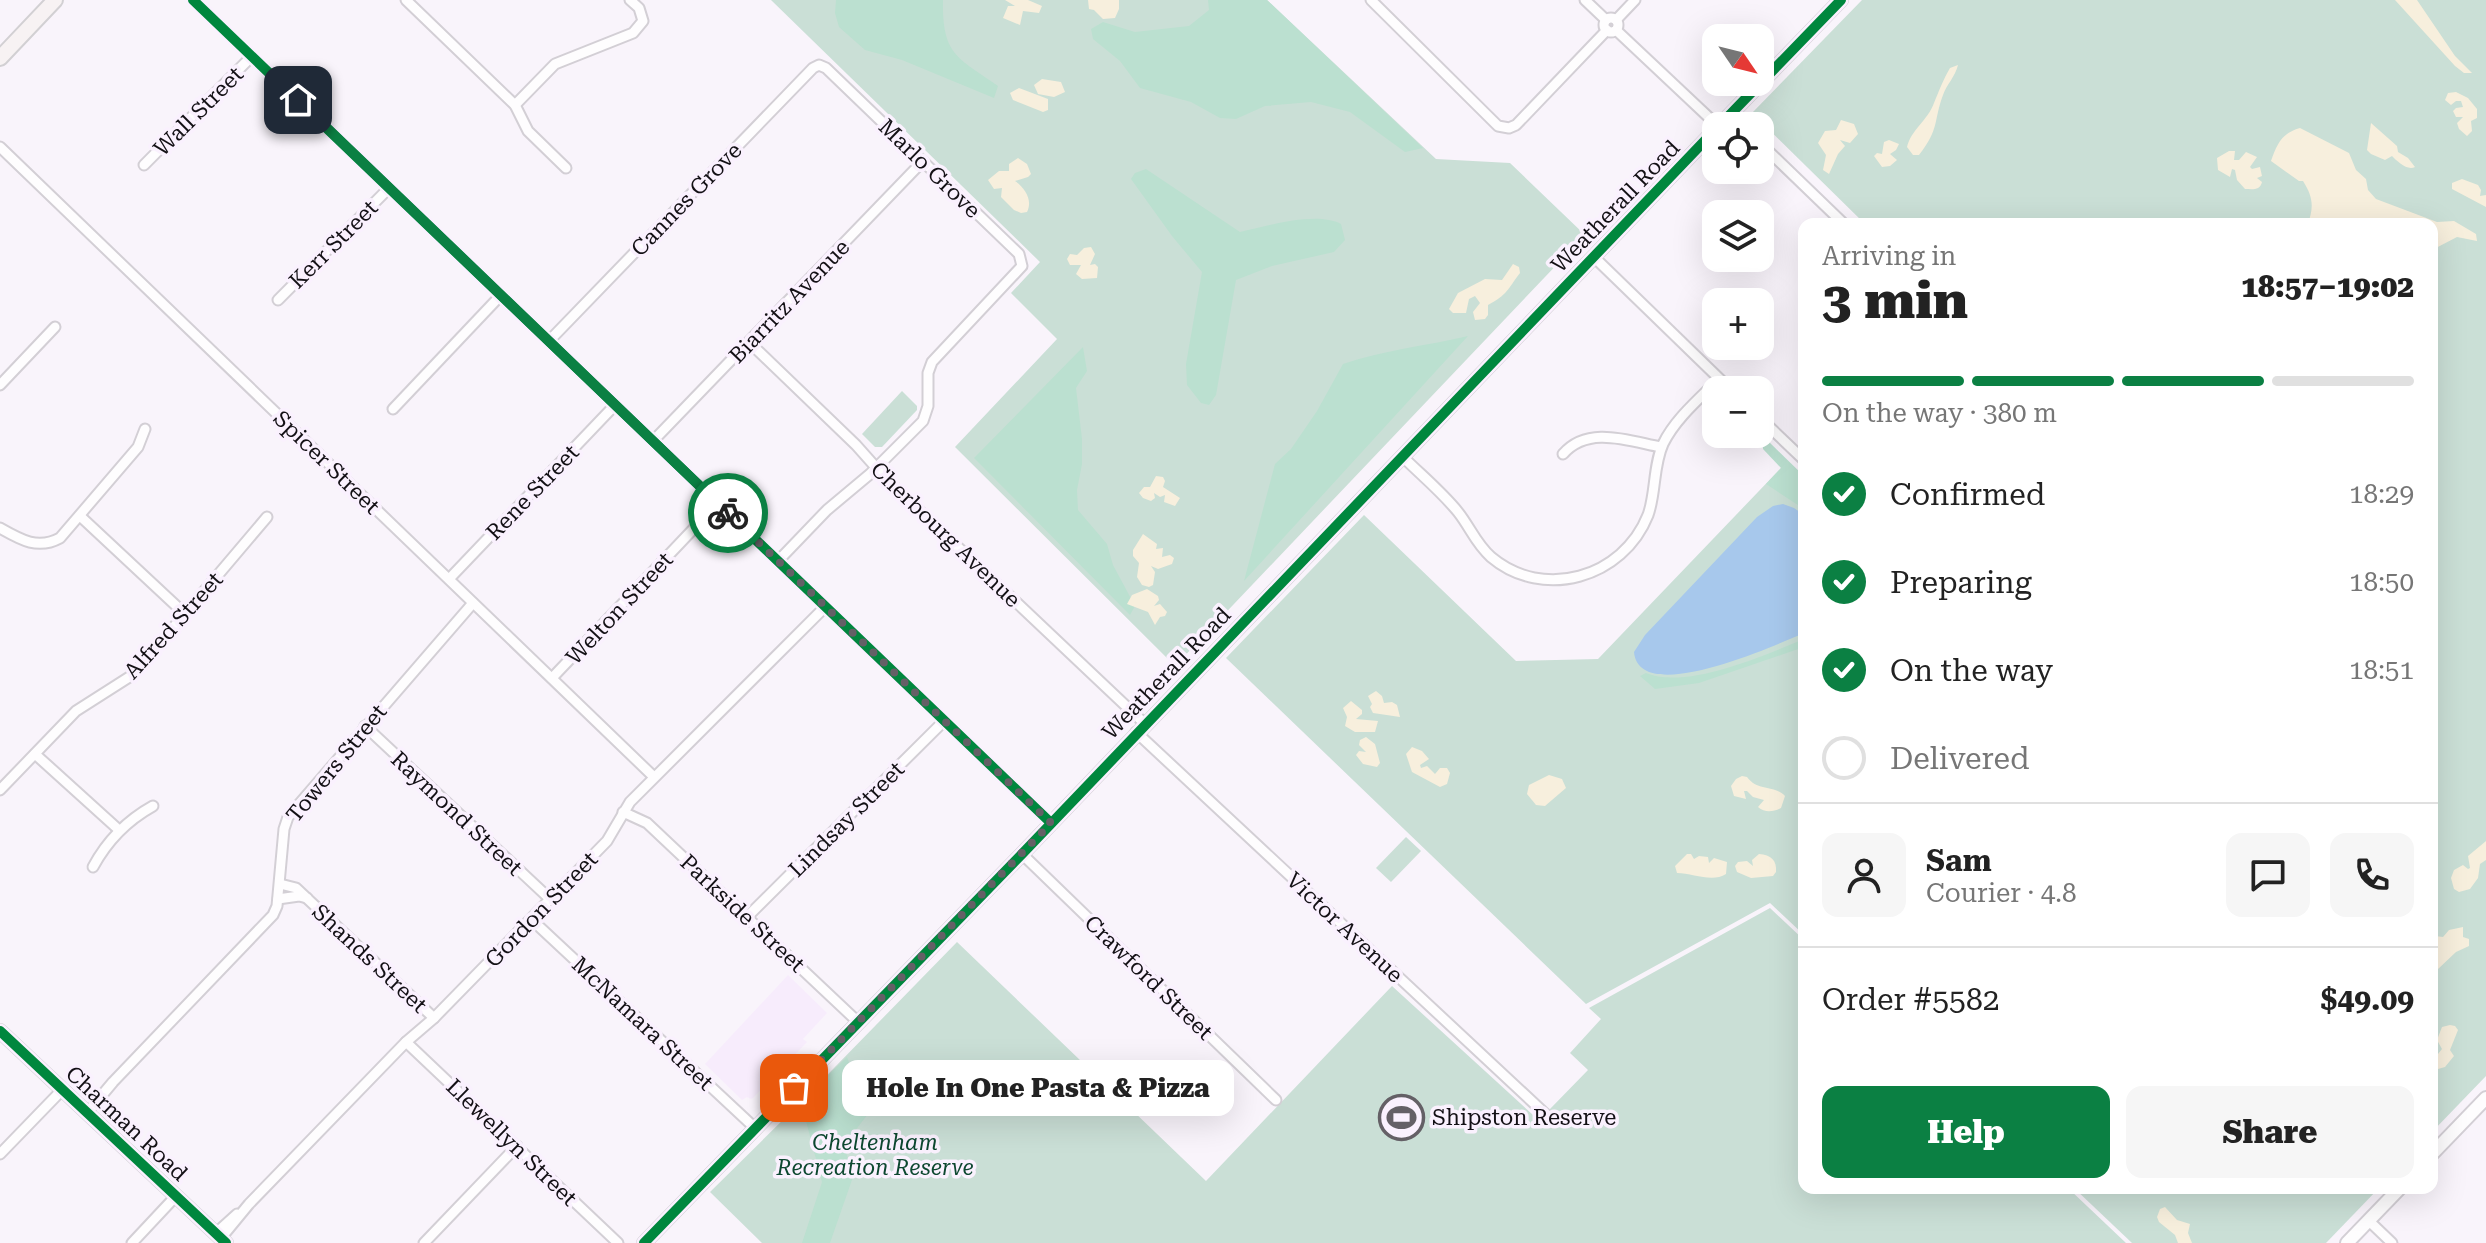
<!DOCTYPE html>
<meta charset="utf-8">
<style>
body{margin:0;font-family:"Roboto Serif",serif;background:#f6f6f6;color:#222;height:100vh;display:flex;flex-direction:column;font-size:30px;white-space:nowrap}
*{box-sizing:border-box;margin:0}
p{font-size:26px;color:#767676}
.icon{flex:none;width:44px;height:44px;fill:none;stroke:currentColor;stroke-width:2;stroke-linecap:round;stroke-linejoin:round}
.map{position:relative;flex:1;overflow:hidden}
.side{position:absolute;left:1798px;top:218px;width:640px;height:976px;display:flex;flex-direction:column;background:#fff;border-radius:16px;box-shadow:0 8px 32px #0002}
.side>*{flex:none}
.needle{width:52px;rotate:125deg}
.buttons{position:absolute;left:1702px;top:24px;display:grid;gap:16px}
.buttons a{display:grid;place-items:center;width:72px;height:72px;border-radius:16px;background:#fff;box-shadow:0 8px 32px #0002;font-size:40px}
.pin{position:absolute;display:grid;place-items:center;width:68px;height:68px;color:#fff;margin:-34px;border-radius:16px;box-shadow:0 4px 12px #0006}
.courier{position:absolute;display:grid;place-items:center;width:80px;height:80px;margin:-40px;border:6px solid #0b8043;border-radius:50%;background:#fff;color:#222;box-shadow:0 2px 10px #0007}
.bubble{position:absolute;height:56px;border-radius:16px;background:#fff;box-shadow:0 8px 32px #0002;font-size:26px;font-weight:800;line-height:56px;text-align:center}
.headline em{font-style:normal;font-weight:800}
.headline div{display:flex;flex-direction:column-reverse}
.headline{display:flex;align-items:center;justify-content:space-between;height:136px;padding:0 24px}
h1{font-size:52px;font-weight:800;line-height:60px}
.bar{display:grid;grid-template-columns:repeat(4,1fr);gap:12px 8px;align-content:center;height:96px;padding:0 24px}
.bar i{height:10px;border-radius:6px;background:#e0e0e0}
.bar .on{background:#0b8043}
.bar p{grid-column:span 4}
.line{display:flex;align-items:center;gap:20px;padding:0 24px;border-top:2px solid #e0e0e0}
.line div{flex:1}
.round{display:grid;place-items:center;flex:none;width:84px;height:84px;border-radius:16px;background:#f6f6f6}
ol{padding:0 24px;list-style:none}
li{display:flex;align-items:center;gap:24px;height:88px}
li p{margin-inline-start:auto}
li .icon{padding:8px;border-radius:50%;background:#0b8043;color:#fff;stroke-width:4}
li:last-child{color:#767676}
li i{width:44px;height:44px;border:4px solid #e0e0e0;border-radius:50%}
.primary-button{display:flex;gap:16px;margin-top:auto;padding:16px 24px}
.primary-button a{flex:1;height:92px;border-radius:16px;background:#0b8043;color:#fff;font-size:32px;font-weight:800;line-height:92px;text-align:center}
.primary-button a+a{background:#f6f6f6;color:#222}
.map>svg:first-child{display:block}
.built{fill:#f7ecfc}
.green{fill:#cadfd6}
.forest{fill:#bbe0d0}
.sand{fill:#f7efdd}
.water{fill:#a7c8ec}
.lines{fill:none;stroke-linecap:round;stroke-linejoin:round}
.street-casing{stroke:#d3cfd5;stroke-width:13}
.secondary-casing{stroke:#d3cfd5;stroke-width:16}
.primary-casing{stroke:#d2d0d3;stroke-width:18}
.street{stroke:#fefdfe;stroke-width:9}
.secondary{stroke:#fefdfe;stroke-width:12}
.primary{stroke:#f7f2f3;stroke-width:14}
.cycleway-casing{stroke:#faf1fe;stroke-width:15}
.cycleway{stroke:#00873e;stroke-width:10}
.done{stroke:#646066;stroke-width:8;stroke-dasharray:0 14.4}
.route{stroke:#0b8043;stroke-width:10}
.labels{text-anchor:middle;stroke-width:7;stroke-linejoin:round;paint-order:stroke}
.street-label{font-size:22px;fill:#131015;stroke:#faf1fe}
.poi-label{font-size:22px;fill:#131015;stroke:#faf1fe;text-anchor:start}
.park-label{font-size:22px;font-style:italic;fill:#0d4830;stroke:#faf1fe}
</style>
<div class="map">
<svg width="2486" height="1243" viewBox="0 0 2486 1243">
<rect width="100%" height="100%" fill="#f9f4fb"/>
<path class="built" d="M788,975L827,1013L803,1039L807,1042L753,1098L751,1099L747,1097L742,1100L705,1064Z"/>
<g class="green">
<path d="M771,0H1267L1436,159L1510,163L1585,235L1175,666L955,447L1057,339L1011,293L1040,262Z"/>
<path d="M1862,0H2486V1076L2432,1132V224H1865L1752,113Z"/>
<path d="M902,391L917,406V410L882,447H875L862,434Z"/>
<path d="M1781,468L1804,476V935L1770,903L1586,1004L1226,658L1364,515L1516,661L1598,659Z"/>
<path d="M1406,837L1421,851L1391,882L1376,868Z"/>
<path d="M1770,908L1804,940V1188H2068L2126,1243H762L710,1192L794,1109L957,942L1206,1181L1392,986L1544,1125L1550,1109L1588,1070L1570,1053L1601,1019L1589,1008Z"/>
<path d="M2074,1188H2379L2326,1243H2132Z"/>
</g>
<g class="forest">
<path d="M836,0H943C942,55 957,57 998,86L994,98L902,60L865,50L839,27L835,13Z"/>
<path d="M1208,0H1267L1423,148L1405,152L1350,112L1311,102L1265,106L1236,119L1220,118L1191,102L1140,88L1120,61L1093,39L1091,29L1103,22L1135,32L1189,26L1209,10Z"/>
<path d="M1146,169L1240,232C1267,226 1316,211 1341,224L1345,240L1334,252L1272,266L1236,280L1216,395L1209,405L1201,403L1187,385L1186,364L1202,272L1172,236L1131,179L1135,173Z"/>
<path d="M1468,336L1244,581L1275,464L1291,449L1317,411L1343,364C1383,350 1426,346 1468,336Z"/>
<path d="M1083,347L1087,371L1076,388L1082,439V464L1077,490L1078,510L1107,544L1113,565L1135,606L1130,615L974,458Z"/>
<path d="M1766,439L1804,476V509L1766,484L1781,468L1763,449V443Z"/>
<path d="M1804,639V647L1699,683L1655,689L1640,676L1646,673C1686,690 1765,655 1804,639Z"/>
<path d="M847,1057L868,1114L844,1145L853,1177L830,1243H802L822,1182L801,1102Z"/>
</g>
<g class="sand">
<path d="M1005,0H1028L1042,6L1039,13L1023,11L1020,25L1003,18L1008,6H1015Z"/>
<path d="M1088,0H1119V9L1115,18L1103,19L1094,10L1089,9Z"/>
<path d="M2395,0H2417L2455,56L2472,73H2464L2455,66Z"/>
<path d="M1958,65C1955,77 1947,84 1943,95C1933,122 1940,128 1919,155H1913L1907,147C1911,130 1928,120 1934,103C1939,91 1943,80 1950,68Z"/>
<path d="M1042,79L1061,82L1065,92L1054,97L1038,94L1034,85Z"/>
<path d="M1019,88L1048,99V110L1043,112L1013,100L1010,93Z"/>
<path d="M2456,92L2468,98L2477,109V118L2471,121L2472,131L2467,136L2459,129L2457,123L2463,117H2456L2453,111L2456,108L2463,107L2461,101H2456L2451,105L2445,100L2448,93Z"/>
<path d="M1841,120L1854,124L1858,134L1850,143L1840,140L1845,146L1838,154L1829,174L1823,170L1826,155L1818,143L1825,131L1836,130Z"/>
<path d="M2371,123L2397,146L2398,152L2408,158L2415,167C2407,171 2397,161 2392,156L2385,160L2371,154L2367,150Z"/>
<path d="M2300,128L2349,153L2356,170L2366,179L2368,190L2376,199L2437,222L2454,221L2476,234L2477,241L2457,237L2432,250V224H2308C2314,206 2313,197 2303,181H2299L2271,161C2277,144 2282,133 2300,128Z"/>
<path d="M1889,140L1899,144L1896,150L1890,154L1897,160L1890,166L1882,167L1874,156L1877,153L1882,154L1884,142Z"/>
<path d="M2229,151H2235L2234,160H2239L2246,152L2257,157L2250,167L2252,169L2260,167L2262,176L2257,178L2262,182C2260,191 2252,189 2245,189L2237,180L2235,170L2232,169L2230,177L2218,170L2217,158Z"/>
<path d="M1018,158L1027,164L1031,174L1028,177L1015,181C1025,188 1033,200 1027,212L1021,213L1014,210L1001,197L1002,188L994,189L988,180L999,171H1009V164Z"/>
<path d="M2462,179L2478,185L2481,190L2480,196L2486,195V207L2452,189V183Z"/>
<path d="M1091,247L1095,254L1090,265L1095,264L1098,267L1097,278L1082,279L1076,274L1081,265H1070L1067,259L1070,254L1077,255L1084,248Z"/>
<path d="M1513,264L1519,267L1520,273C1507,290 1508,294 1488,305V315L1485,319L1475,320L1473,312L1480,303L1475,296L1469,299L1466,313H1453L1449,309L1458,293L1485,279L1502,280Z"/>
<path d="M1156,476L1163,477L1165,481L1163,487L1180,498L1175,506L1164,502L1165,495L1160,497L1154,493L1155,498L1151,501L1143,498L1139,493L1144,487H1150Z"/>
<path d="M1143,534L1157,544L1156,549L1163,548L1162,557L1170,555L1174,558L1172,564L1158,569L1151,566L1155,572L1153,585L1149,587L1142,585L1137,577L1139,563L1133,556V550Z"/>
<path d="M1147,589L1158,596L1159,600L1154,606L1160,604L1167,612L1165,616L1160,617L1155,625L1148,612L1127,604L1132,595Z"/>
<path d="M1376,691L1382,696L1384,703L1392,702L1397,705L1400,717L1373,713L1370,707L1372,704L1368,696Z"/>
<path d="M1351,701L1362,710V714L1356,719L1378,721L1375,732H1355L1345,726L1347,717L1343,708Z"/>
<path d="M1366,737L1375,744L1380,763L1377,767L1363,764L1356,755L1359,751L1366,752L1359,745L1360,740Z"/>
<path d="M1412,747L1422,751L1429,759L1420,765L1421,768L1427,766L1435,774L1440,768H1447L1450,773L1447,784L1440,787L1412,772L1406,754Z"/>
<path d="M1549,775L1562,779L1566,788L1545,806L1536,805L1527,794L1529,785Z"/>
<path d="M1742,776L1747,777C1758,792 1773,784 1785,796L1781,808C1773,812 1765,813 1758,807L1764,800L1753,797L1747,791H1744L1746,799L1734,796L1731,786L1736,779Z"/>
<path d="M2486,841V860L2480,864L2478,878L2470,889L2459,892L2454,889L2451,878L2454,870L2463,865L2468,869L2470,868L2468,856Z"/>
<path d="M1687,854H1691L1694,859L1699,856L1708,857L1709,863L1714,858L1727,862L1726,874C1712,883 1693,873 1677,873L1675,866Z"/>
<path d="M1759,854C1771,855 1777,860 1776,872L1773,876L1751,878L1737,872L1735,866L1738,862L1747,861L1753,866L1752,860Z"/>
<path d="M2463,927V937L2469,939V946L2456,952L2437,970L2432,969V955L2437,950L2432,948V939L2435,936L2443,937L2449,930Z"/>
<path d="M2450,1025L2455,1026L2458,1030L2450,1050L2454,1056L2445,1067L2438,1069L2434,1066V1059L2442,1049L2437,1040L2442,1027Z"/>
<path d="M2165,1207L2177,1220L2190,1224L2188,1233L2192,1243H2178L2175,1235L2159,1222L2157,1217L2160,1209Z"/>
</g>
<path class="water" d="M1783,504L1794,508L1804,515V633C1778,644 1639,708 1634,652L1645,635L1757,517L1773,506Z"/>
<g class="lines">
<defs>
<g id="street">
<path d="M193,0L1051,823"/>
<path d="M406,0L515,105L528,131L566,168"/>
<path d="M1371,0L1498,126L1509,128L1516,125L1607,30"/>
<path d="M1585,0L1606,20"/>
<circle cx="1611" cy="25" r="7"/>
<path d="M1616,20L1635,0"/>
<path d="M1616,30L1718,126"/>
<path d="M515,105L555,64L633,33L643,21L639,8L630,0"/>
<path d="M1730,115L1742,126"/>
<path d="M1760,143L1844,224"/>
<path d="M0,147L654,777"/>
<path d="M144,165L252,56"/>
<path d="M1594,257L1731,390"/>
<path d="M278,300L389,188"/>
<path d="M549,341L813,68L819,65L826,68L1019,254L1022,266L932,362L928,373V406L923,421L870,474L827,510L778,561"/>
<path d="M749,342L856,445L888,481L1145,724"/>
<path d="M0,385L55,327"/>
<path d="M393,409L501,295"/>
<path d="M1760,418L1804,460"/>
<path d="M653,441L923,161"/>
<path d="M1563,454C1588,425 1629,441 1661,447"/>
<path d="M1402,456C1420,474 1442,492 1458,512C1470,527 1476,544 1491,557C1543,601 1623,578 1648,515C1656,493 1653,466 1663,444C1675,419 1700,398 1719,379"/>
<path d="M80,516L185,614"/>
<path d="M0,528C21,540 38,550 60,538L138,447L145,429"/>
<path d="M449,579L615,405"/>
<path d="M552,678L718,503"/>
<path d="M365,726L550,899"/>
<path d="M1136,732L1554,1122"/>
<path d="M35,754L119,830"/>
<path d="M0,790L76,711L134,674L267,517"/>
<path d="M623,812L647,823L858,1022"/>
<path d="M1022,854L1276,1100"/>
<path d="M93,867C107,841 126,821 153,806"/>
<path d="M280,884L296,888L434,1018"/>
<path d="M278,899L299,896L307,898"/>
<path d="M747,917L944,721"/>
<path d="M531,919L755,1128"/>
<path d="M406,1042L618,1243"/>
<path d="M87,1113L113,1082L273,915L277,906L284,829L288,817L473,603"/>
<path d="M0,1154L62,1090"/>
<path d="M2368,1220L2392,1243"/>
<path d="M216,1233L237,1214"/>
<path d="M221,1238L249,1204L406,1042L434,1018L607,841L630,802L825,607"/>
<path d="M132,1243L176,1196"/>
<path d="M424,1243L517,1146"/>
</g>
<g id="secondary">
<path d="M1719,126L1841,0"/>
<path d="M0,1031L226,1243"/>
<path d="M2432,1154L2486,1098"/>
<path d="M644,1243L1022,854L1716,129"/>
<path d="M2347,1243L2400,1188"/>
</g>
<path id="primary" d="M0,58L55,0"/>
</defs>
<use href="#street" class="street-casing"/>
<use href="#secondary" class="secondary-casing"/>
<use href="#primary" class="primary-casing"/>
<use href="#street" class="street"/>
<use href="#secondary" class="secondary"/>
<use href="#primary" class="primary"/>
<defs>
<g id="cycleway">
<path d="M193,0L1051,823"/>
<path d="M1719,126L1841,0"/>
<path d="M0,1031L226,1243"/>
<path d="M644,1243L1022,854L1716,129"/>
</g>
</defs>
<use href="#cycleway" class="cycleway-casing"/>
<use href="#cycleway" class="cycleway"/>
</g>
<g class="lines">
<path class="done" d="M728,513L1051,823L794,1088"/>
<path class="route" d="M298,100L728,513"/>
</g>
<defs>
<symbol id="stadium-ring" viewBox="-11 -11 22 22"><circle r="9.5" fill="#faf1fe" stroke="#646066" stroke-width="1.5"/><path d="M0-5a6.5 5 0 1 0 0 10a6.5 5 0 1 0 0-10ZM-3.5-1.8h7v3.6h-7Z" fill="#646066"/></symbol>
</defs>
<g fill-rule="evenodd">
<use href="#stadium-ring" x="1376" y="1092" width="51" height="51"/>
</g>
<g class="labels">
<g class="street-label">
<text transform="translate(198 111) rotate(-45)" y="8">Wall Street</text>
<text transform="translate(930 168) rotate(44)" y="8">Marlo Grove</text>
<text transform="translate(686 199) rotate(-46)" y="8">Cannes Grove</text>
<text transform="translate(1615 206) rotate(-46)" y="8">Weatherall Road</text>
<text transform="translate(333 244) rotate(-45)" y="8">Kerr Street</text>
<text transform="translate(789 301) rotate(-46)" y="8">Biarritz Avenue</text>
<text transform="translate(327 462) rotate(44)" y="8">Spicer Street</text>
<text transform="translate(532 492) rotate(-46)" y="8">Rene Street</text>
<text transform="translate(946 534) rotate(44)" y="8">Cherbourg Avenue</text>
<text transform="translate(619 608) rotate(-47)" y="8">Welton Street</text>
<text transform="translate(173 625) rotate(-48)" y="8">Alfred Street</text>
<text transform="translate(1166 673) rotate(-46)" y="8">Weatherall Road</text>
<text transform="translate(336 763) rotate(-51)" y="8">Towers Street</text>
<text transform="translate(457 813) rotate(43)" y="8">Raymond Street</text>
<text transform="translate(846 819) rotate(-45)" y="8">Lindsay Street</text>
<text transform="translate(541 909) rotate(-46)" y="8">Gordon Street</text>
<text transform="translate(743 913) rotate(43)" y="8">Parkside Street</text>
<text transform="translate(1345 927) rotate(43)" y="8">Victor Avenue</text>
<text transform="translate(370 958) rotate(43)" y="8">Shands Street</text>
<text transform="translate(1149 977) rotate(44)" y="8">Crawford Street</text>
<text transform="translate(643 1023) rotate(43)" y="8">McNamara Street</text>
<text transform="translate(127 1123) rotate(43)" y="8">Charman Road</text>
<text transform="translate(512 1142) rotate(44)" y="8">Llewellyn Street</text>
</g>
<g class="poi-label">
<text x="1432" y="1125">Shipston Reserve</text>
</g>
<g class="park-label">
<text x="875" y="1150">Cheltenham<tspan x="875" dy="25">Recreation Reserve</tspan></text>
</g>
</g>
</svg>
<div class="buttons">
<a><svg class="needle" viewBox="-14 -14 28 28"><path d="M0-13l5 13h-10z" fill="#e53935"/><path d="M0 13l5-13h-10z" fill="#767676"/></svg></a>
<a><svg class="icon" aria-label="locate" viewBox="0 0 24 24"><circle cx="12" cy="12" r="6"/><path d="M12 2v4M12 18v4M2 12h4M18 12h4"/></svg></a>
<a><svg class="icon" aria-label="layers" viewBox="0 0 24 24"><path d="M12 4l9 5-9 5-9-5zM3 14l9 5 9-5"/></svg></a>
<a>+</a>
<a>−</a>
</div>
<div class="pin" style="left:794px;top:1088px;background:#ea580c"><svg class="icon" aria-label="bag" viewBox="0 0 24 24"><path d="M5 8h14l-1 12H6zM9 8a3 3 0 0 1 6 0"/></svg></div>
<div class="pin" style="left:298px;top:100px;background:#1f2937"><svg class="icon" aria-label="home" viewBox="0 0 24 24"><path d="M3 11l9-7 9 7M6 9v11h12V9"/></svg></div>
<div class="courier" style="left:728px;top:513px"><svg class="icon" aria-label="bike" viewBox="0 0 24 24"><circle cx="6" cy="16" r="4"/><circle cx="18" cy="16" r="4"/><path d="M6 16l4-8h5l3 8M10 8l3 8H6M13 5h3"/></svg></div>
<div class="bubble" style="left:842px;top:1060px;width:392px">Hole In One Pasta &amp; Pizza</div>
<section class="side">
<div class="headline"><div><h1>3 min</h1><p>Arriving in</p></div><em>18:57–19:02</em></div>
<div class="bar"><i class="on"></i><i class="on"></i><i class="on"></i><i></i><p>On the way · 380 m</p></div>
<ol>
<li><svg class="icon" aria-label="check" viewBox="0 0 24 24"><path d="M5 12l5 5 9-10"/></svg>Confirmed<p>18:29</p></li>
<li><svg class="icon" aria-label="check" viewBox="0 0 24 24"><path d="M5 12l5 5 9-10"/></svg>Preparing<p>18:50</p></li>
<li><svg class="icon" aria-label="check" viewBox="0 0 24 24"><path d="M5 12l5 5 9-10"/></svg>On the way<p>18:51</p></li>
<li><i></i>Delivered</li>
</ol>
<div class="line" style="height:144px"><a class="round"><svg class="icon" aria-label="person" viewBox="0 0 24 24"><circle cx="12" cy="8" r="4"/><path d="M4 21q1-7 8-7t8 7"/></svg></a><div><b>Sam</b><p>Courier · 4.8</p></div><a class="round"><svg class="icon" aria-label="chat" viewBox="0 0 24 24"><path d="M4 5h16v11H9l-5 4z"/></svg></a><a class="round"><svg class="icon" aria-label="phone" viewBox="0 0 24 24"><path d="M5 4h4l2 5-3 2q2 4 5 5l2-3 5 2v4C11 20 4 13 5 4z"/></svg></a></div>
<div class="line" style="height:104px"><div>Order #5582</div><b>$49.09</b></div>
<div class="primary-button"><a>Help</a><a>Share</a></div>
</section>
</div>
